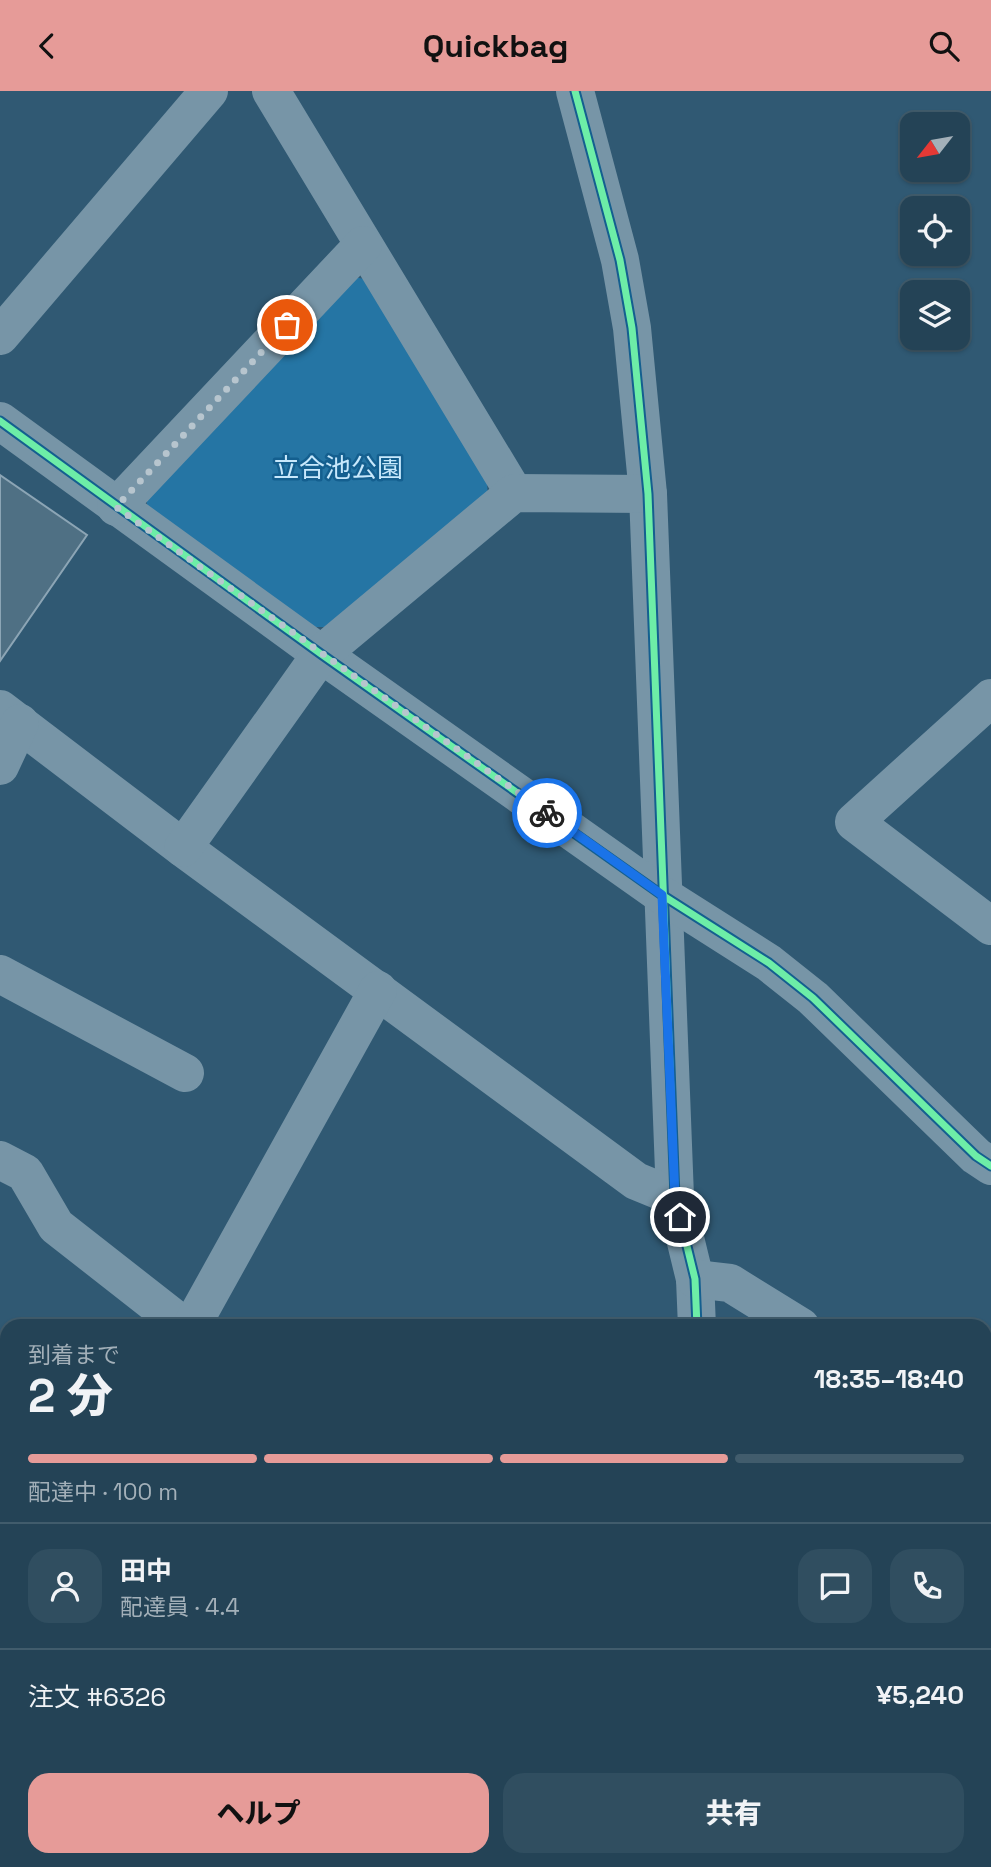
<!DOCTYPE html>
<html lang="ja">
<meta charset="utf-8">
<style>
body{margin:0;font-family:"Space Grotesk","Noto Sans JP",sans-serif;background:#304e60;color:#f1f3f6;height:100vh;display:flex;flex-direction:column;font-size:26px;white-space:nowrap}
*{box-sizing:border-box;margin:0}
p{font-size:23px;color:#a3b0b9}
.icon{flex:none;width:38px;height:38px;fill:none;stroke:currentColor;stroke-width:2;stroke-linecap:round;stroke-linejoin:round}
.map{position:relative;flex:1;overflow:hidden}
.sheet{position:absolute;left:0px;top:1228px;width:992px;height:548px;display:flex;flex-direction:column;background:#244356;border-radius:21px 21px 0 0;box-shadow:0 2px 5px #0004,0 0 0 2px #415c6c}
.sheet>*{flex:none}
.needle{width:46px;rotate:239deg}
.tools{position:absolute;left:900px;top:21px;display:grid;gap:14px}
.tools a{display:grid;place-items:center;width:70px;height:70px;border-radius:14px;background:#244356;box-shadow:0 2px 5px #0004,0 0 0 2px #415c6c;font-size:35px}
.pin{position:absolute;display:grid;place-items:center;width:60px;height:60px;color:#fff;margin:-30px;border:4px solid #fff;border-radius:50%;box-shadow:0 2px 7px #0007}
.courier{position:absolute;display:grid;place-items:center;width:70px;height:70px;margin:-35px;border:5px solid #1a73e8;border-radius:50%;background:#fff;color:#222;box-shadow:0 2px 9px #0007}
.headline em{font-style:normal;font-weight:800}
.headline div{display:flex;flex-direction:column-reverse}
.headline{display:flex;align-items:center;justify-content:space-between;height:119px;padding:0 28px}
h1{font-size:46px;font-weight:800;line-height:52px}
.bar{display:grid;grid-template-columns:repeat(4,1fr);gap:10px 7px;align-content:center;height:84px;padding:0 28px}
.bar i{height:9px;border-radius:5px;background:#415c6c}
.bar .selected{background:#e69b98}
.bar p{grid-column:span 4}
.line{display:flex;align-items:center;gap:18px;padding:0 28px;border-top:2px solid #415c6c}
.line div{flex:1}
.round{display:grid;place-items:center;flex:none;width:74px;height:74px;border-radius:21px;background:#304e60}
.cta{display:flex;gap:14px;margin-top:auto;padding:14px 28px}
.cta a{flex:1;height:80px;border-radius:21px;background:#e69b98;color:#111;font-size:28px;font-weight:800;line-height:80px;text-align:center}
.cta a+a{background:#304e60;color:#f1f3f6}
header{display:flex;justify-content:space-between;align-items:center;height:91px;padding:0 28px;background:#e69b98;color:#111;font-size:32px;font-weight:800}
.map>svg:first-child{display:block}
.green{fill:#2575a4}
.building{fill:#4f7084;stroke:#8ca5b5;stroke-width:2}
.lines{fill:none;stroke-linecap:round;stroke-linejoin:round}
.minor{stroke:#7795a7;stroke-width:38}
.cycleway-casing{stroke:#145f8f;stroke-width:11}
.cycleway{stroke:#6deda7;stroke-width:7}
.done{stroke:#b7c5ce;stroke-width:7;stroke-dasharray:0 12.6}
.route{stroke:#1a73e8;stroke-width:9}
.labels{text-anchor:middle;stroke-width:5;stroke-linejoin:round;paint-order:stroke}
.park-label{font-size:26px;fill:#c7e8fc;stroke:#145f8f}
</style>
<header><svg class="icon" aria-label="back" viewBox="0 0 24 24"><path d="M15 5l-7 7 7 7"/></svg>Quickbag<svg class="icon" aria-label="search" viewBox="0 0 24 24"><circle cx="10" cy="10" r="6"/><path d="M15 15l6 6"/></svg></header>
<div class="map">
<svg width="991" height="1776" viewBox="0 0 991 1776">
<rect width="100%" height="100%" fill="#305973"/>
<path class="green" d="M352,186L366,188L487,391L488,409L334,536H313L148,420L146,406Z"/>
<path class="building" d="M0,384L87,444L0,570Z"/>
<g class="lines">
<g class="minor">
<path d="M271,0L514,402"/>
<path d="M575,0L620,169L632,237L648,403L675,1106L695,1188L697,1236"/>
<path d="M0,245L209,0"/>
<path d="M0,330L321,563L662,804L769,872L813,907L976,1065L991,1075"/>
<path d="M116,416L363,154"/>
<path d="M991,607L854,731L991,835"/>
<path d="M0,618L183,757L636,1090L675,1106"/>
<path d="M0,675L20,632"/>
<path d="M183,757L321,563L514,402L648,403"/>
<path d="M0,883L185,982"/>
<path d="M0,1069L25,1082L56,1135L185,1236"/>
<path d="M695,1188L730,1192L801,1236"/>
<path d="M191,1236L378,899"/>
<path d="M985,1328L991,1331"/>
<path d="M985,1506L991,1509"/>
<path d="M0,1512L7,1503"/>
<path d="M985,1670L991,1672"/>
<path d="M0,1718L7,1717"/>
<path d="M83,1769L91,1776"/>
<path d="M716,1769L717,1776"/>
<path d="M833,1769L848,1776"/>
<path d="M223,1776L228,1769"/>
</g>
<defs>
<g id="cycleway">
<path d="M575,0L620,169L632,237L648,403L675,1106L695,1188L697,1236"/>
<path d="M0,330L321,563L662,804L769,872L813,907L976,1065L991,1075"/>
</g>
</defs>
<use href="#cycleway" class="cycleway-casing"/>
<use href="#cycleway" class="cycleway"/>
</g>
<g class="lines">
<path class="done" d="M287,234L116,416L547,722"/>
<path class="route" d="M547,722L662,804L675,1106L680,1126"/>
</g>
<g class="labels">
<g class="park-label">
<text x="338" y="386">立合池公園</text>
</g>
</g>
</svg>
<div class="tools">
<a><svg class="needle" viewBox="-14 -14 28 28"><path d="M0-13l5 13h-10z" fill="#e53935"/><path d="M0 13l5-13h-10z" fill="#a3b0b9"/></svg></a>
<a><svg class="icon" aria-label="locate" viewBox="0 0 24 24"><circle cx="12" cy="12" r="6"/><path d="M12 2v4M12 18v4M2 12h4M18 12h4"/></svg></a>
<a><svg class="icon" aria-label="layers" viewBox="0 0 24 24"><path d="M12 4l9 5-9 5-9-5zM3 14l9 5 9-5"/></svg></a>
</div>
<div class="pin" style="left:287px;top:234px;background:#ea580c"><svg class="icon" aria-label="bag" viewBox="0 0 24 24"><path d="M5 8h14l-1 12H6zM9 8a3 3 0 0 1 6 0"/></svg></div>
<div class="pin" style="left:680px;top:1126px;background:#1f2937"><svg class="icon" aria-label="home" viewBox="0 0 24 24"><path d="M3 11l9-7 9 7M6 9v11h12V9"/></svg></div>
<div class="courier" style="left:547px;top:722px"><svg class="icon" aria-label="bike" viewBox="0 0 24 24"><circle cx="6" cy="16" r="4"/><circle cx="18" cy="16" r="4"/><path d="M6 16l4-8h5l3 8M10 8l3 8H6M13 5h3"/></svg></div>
<section class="sheet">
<div class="headline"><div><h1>2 分</h1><p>到着まで</p></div><em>18:35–18:40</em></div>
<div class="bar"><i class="selected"></i><i class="selected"></i><i class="selected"></i><i></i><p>配達中 · 100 m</p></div>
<div class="line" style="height:126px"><a class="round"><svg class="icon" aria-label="person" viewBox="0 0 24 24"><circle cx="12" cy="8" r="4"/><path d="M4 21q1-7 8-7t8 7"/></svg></a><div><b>田中</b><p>配達員 · 4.4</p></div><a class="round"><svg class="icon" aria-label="chat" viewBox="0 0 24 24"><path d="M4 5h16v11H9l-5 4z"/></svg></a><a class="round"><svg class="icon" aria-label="phone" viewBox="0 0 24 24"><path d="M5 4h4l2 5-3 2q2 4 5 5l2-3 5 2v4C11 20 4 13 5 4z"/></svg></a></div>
<div class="line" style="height:91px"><div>注文 #6326</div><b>¥5,240</b></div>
<div class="cta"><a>ヘルプ</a><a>共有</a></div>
</section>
</div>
